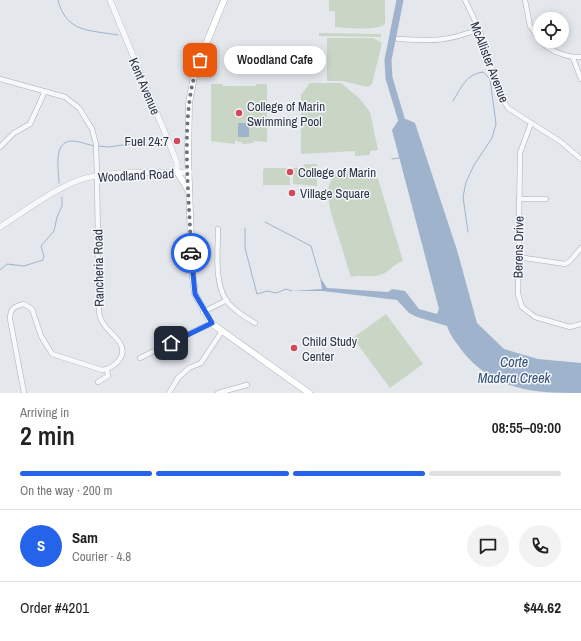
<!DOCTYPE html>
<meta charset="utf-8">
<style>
body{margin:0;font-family:"Archivo Narrow",sans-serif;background:#f2f2f2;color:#222;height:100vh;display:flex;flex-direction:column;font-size:15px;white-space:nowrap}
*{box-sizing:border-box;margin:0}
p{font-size:13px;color:#767676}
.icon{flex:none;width:22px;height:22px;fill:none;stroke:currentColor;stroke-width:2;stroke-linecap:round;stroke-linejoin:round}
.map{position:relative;height:393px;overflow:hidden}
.side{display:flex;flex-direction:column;background:#fff;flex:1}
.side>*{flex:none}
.buttons{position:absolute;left:533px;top:12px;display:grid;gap:8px}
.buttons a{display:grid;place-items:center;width:36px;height:36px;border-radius:50%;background:#fff;box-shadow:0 2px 10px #0003;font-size:20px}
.pin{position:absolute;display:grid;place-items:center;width:34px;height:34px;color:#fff;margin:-17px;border-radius:8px;box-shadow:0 2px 6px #0006}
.courier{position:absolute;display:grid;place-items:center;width:40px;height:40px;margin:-20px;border:3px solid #2563eb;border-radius:50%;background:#fff;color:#222;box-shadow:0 1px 5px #0007}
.bubble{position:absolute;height:28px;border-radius:14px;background:#fff;box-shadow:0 2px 10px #0003;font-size:13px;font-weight:600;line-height:28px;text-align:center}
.head em{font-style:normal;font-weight:600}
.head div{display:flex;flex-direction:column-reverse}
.head{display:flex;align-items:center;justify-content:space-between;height:68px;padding:0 20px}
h1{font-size:26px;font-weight:600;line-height:30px}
.bar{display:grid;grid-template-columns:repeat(4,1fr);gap:6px 4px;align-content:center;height:48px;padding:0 20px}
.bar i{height:5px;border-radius:3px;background:#e0e0e0}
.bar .selected{background:#2563eb}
.bar p{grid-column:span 4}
.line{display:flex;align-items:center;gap:10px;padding:0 20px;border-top:1px solid #e0e0e0}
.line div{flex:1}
.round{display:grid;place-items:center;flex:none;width:42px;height:42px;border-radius:21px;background:#f2f2f2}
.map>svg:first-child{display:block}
.green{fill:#c9d6c5}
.water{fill:#9fb4cc}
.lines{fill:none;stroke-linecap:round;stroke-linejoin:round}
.stream{stroke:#9fb4cc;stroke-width:1}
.river{stroke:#9fb4cc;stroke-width:7}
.minor-casing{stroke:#a9aeb7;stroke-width:5.5}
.tertiary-casing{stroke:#a9aeb7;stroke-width:6}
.secondary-casing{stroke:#a9aeb7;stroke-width:7}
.minor{stroke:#f7f8fa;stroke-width:4.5}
.tertiary{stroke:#f7f8fa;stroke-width:5.5}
.secondary{stroke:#fff;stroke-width:6}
.done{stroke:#6c737f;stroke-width:4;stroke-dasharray:0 7.2}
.route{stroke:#2563eb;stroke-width:5}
.poi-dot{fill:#d1495b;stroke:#f4f6f9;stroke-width:1.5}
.labels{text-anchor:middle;stroke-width:3;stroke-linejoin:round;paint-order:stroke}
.street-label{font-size:13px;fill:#2b3445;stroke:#f4f6f9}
.poi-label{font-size:13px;fill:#2b3445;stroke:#f4f6f9;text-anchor:start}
.water-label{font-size:14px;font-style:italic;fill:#34527a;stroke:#f4f6f9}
</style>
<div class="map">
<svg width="581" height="393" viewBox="0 0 581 393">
<rect width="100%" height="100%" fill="#e4e7ec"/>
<g class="green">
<path d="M329,0H385V24C377,31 347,28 335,27V11H329Z"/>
<path d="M319,33L381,34V37L319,36Z"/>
<path d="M327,38H373L382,43L372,84L368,87L342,81H327Z"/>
<path d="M272,51L277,53L276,66L272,70Z"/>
<path d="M310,83H341L359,98L370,112L378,150L370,151V155L355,156V151L301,154V95Z"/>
<path d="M211,84H222L223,86H256V84H267V142L254,141L253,143L242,144V142H238L237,140L235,141V144L211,141Z"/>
<path d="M304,164H317V186L293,184V168H303Z"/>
<path d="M265,168H290V185H263V170Z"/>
<path d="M357,168L368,171L378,179L403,261C393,264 391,271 382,274C371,279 362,274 351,277C346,262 342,247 337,232C329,207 315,169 357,168Z"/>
<path d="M386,314L423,364L390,388L353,338Z"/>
</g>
<g class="water">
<path d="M406,119L415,123L457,250L477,323L504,349L538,359L581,363V393C534,393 495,391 463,352C457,343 450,336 447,326L417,317L409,313L397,300L323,291H292L322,289L320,277L327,288L388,292L392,289L405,291L419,309L437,314L439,309L392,130L398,121Z"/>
<rect x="238" y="123" width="11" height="14"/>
</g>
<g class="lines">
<g class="stream">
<path d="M58,0C66,33 90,30 118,35"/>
<path d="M453,101C461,88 466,74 483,72L490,79L496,124L492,138L474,165L466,182L463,197L468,232"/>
<path d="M98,146L108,147L131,144L161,146"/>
<path d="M392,159L399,158"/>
<path d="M59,183C59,171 52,140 73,141C80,141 87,145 95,146"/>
<path d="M265,222L311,246L320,277"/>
<path d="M245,228V248L257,294L267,291L276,293L286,289L292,291"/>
<path d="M0,270L7,264L24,266L43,260L44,256L41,246L54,231L57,217L62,206V197"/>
</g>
<path class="river" d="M400,0L388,60L389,78L404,128"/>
<defs>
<g id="minor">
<path d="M465,0L479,29L501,96L508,108L561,142L581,159"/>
<path d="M525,0L530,26L540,40"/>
<path d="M398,39C433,41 446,42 479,29"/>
<path d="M541,41C549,51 568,58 581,57"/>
<path d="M573,58L581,79"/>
<path d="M0,79L65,97L79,108L92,129L96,144L97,176L99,313C102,328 113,332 120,343C128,356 114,368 102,370L52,354L41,336L32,309L24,304C14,306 10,309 10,319L24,393"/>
<path d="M531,123L520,153L518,294L522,307L535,317L570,327L581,324"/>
<path d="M0,147L14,133L30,124L45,91"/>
<path d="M519,199H546"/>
<path d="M218,229C218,251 214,281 226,300C233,310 245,317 255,323"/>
<path d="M518,257L565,264L570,261L581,248"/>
<path d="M203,312L227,300"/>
<path d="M140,358L211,323"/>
<path d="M98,382L108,376L107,369"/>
<path d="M169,393L178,378L189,368L201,363L222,331"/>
<path d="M218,393L247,385"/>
</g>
<g id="tertiary">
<path d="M110,0L170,145L177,163V172"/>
<path d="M0,227C25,211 51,191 79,180C110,170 156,173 189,172"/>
</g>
<g id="secondary">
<path d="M224,0L195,71L189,103L188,158L192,270L195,294L211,323L309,393"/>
<path d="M177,172L189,191"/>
</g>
</defs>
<use href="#minor" class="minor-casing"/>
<use href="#tertiary" class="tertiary-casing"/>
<use href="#secondary" class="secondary-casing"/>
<use href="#minor" class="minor"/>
<use href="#tertiary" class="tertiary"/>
<use href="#secondary" class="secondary"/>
</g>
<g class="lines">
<path class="done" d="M191,253C190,198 178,110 200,60"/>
<path class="route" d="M171,343L212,323L195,294L191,253"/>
</g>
<g class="poi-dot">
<circle cx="239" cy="113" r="4"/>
<circle cx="177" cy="141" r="4"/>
<circle cx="290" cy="172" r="4"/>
<circle cx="292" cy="193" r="4"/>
<circle cx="294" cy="348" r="4"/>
</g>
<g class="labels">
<g class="street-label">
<text transform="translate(490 62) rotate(69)" y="5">McAllister Avenue</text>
<text transform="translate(145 86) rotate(67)" y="5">Kent Avenue</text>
<text transform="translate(136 175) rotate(-3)" y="5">Woodland Road</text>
<text transform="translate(518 247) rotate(-89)" y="5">Berens Drive</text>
<text transform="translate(98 268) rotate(-91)" y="5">Rancheria Road</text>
</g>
<g class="poi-label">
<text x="247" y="111">College of Marin<tspan x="247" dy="15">Swimming Pool</tspan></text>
<text x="169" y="146" text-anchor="end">Fuel 24:7</text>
<text x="298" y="177">College of Marin</text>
<text x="300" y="198">Village Square</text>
<text x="302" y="346">Child Study<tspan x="302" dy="15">Center</tspan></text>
</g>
<g class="water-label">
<text x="514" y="367">Corte<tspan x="514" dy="16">Madera Creek</tspan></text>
</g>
</g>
</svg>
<div class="buttons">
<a><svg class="icon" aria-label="locate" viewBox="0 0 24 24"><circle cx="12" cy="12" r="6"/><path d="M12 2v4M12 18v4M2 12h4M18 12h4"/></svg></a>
</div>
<div class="pin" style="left:200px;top:60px;background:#ea580c"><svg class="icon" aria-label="bag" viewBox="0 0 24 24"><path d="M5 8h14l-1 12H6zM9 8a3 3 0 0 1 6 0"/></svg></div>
<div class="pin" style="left:171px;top:343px;background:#1f2937"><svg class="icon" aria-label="home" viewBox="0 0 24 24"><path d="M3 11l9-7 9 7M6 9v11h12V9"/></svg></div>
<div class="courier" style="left:191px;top:253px"><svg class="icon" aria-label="car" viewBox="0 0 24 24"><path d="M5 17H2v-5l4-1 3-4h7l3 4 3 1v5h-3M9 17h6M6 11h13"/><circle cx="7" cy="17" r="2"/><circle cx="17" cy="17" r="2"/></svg></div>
<div class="bubble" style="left:224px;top:46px;width:102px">Woodland Cafe</div>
</div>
<section class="side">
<div class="head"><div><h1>2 min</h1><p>Arriving in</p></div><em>08:55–09:00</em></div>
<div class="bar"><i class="selected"></i><i class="selected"></i><i class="selected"></i><i></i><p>On the way · 200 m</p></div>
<div class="line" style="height:72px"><b class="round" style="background:#2563eb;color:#fff">S</b><div><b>Sam</b><p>Courier · 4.8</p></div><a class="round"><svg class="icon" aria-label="chat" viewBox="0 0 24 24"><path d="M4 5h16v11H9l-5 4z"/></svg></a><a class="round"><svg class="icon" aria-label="phone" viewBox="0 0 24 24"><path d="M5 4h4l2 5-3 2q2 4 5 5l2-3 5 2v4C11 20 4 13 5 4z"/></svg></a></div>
<div class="line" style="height:52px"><div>Order #4201</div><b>$44.62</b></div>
</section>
